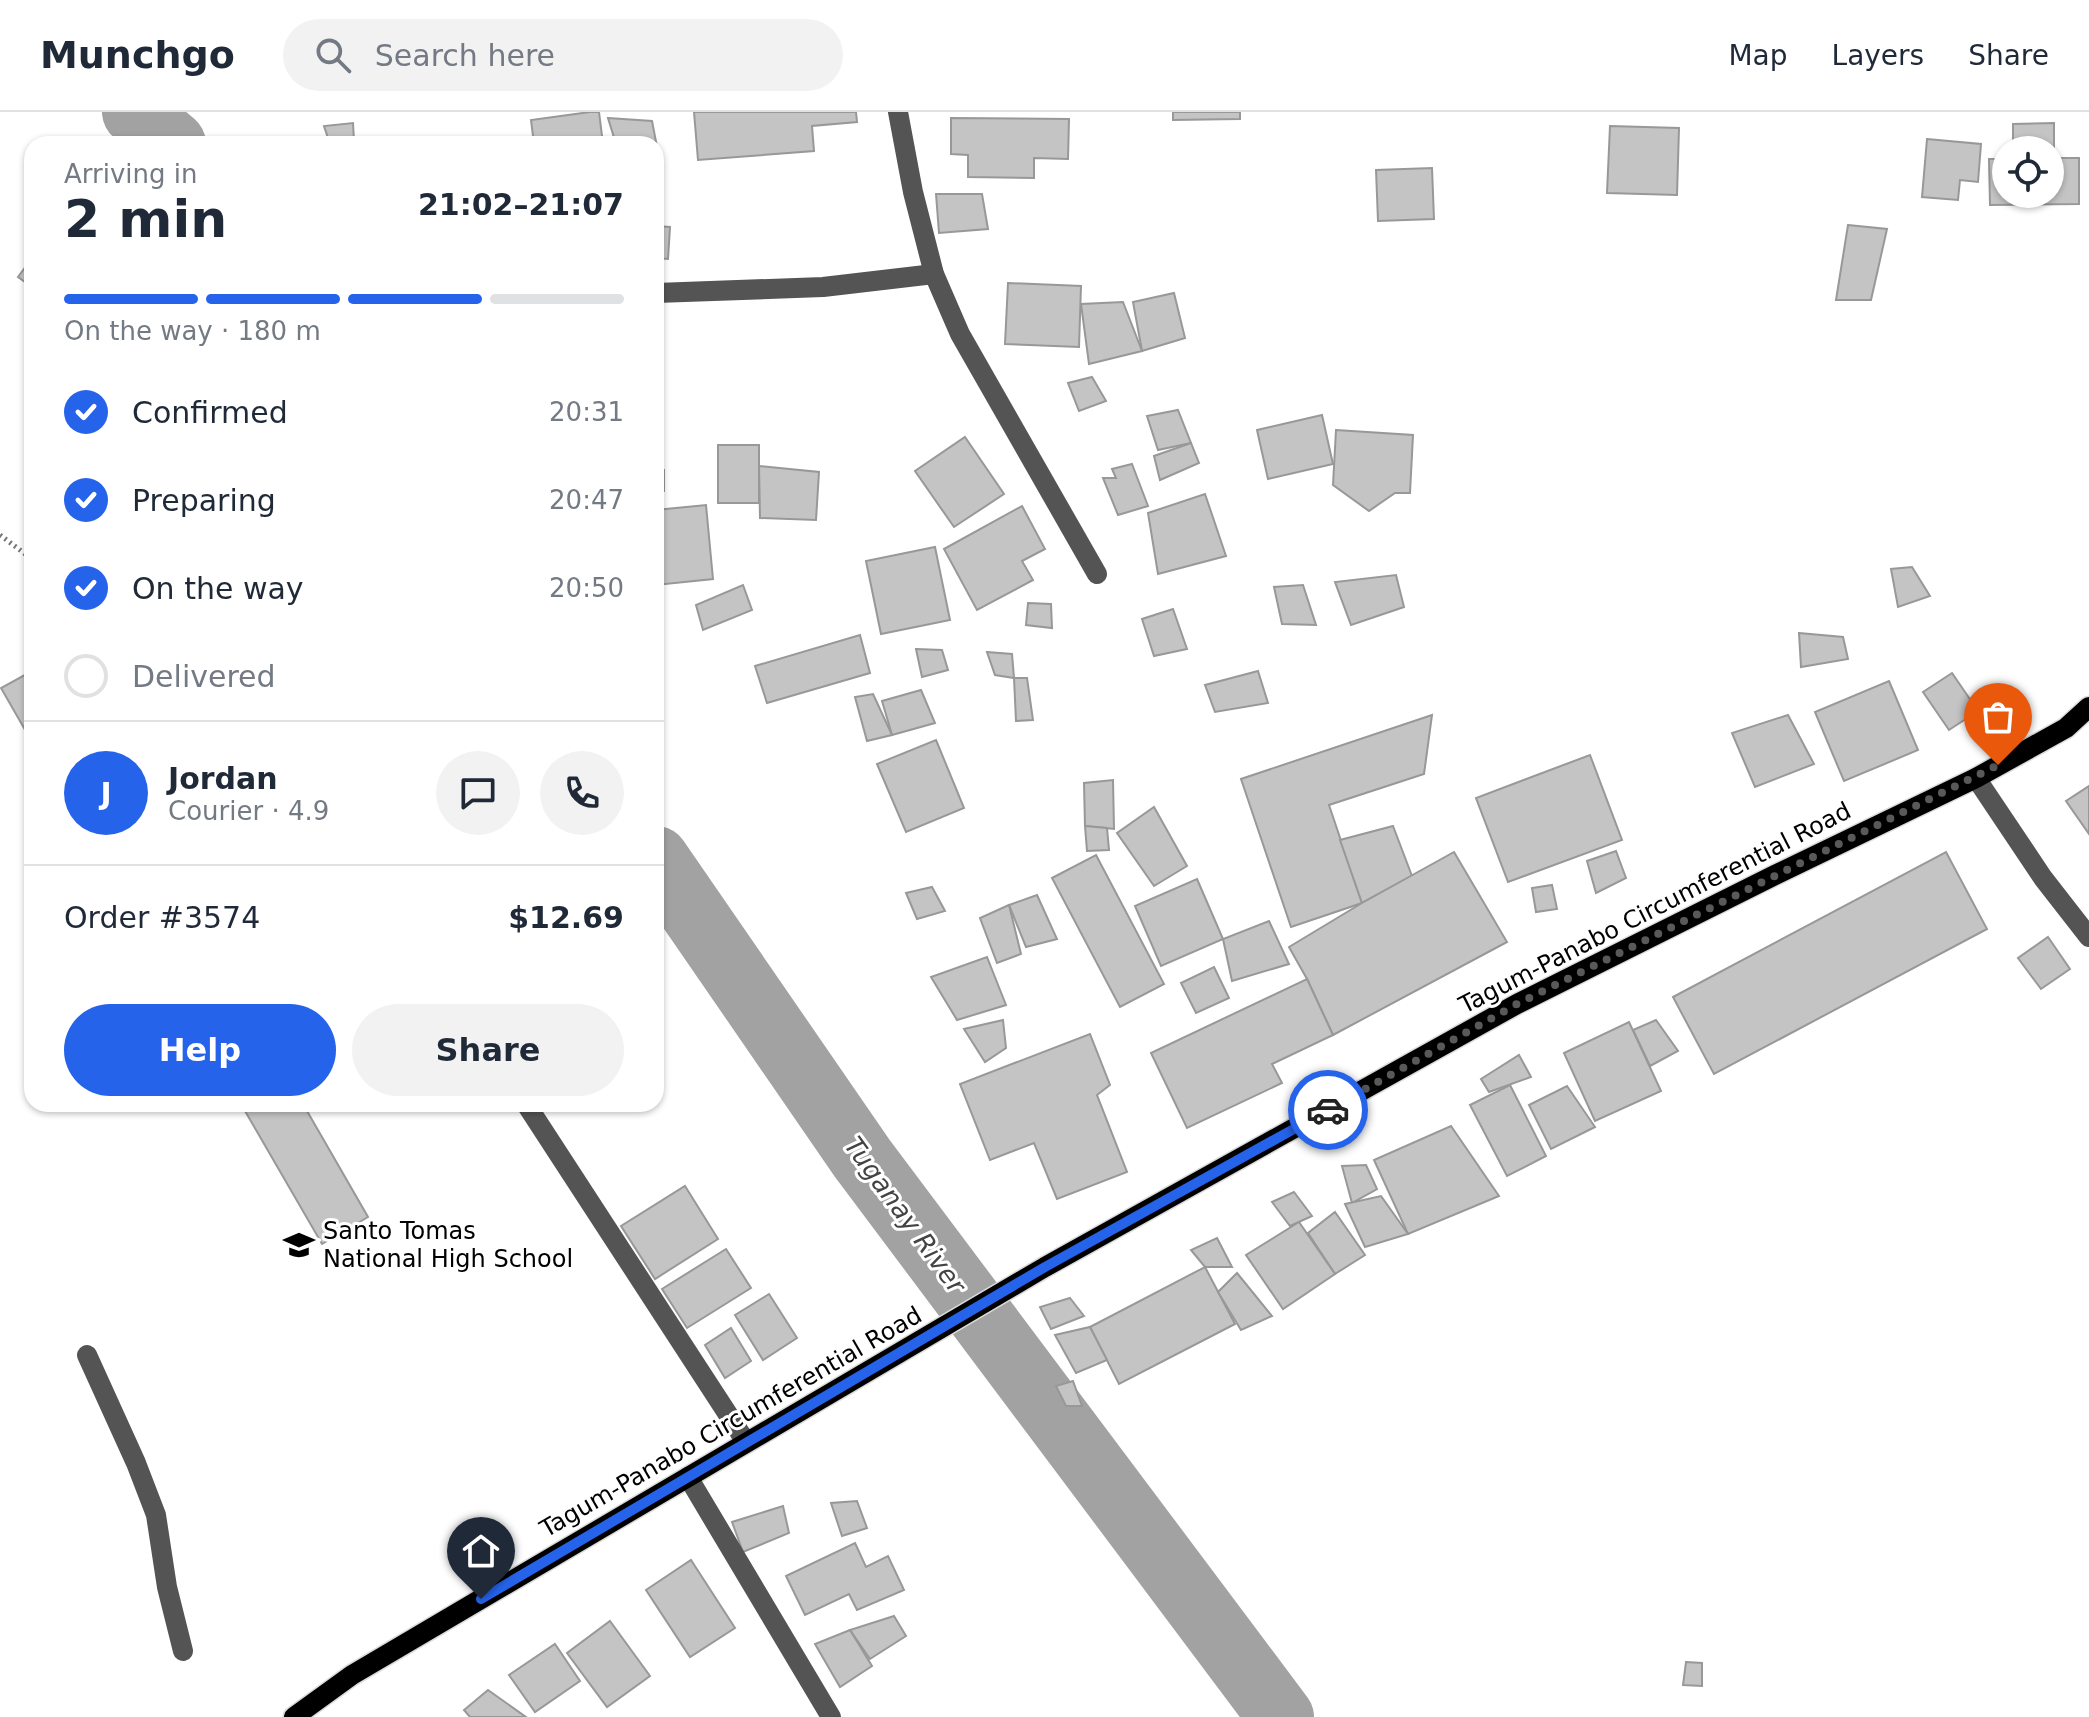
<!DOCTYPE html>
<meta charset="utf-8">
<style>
body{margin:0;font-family:"DejaVu Sans",sans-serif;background:#f2f2f3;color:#1f2937;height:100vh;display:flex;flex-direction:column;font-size:30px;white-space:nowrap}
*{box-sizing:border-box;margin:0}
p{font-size:26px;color:#747a83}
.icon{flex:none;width:44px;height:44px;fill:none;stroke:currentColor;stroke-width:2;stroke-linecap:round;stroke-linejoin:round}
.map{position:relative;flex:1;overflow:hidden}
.panel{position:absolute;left:24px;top:24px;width:640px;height:976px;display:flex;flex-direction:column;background:#fff;border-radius:24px;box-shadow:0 2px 6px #0004}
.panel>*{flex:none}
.tools{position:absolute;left:1992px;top:24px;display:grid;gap:16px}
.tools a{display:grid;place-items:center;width:72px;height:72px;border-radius:50%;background:#fff;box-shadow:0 2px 6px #0004;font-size:40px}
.pin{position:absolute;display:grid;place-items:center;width:68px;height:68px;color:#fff;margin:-82px -34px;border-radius:50% 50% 50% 0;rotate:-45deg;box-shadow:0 0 8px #0007}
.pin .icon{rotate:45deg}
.courier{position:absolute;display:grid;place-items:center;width:80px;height:80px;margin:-40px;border:6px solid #2563eb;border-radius:50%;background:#fff;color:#222;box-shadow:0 2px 10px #0007}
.overview em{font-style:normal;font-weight:800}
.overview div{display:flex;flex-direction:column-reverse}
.overview{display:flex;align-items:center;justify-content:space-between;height:136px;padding:0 40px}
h1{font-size:52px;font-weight:800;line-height:60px}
.bar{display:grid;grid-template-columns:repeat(4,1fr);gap:12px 8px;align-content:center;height:96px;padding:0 40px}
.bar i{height:10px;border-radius:6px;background:#e0e1e3}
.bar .selected{background:#2563eb}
.bar p{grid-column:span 4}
.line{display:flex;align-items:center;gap:20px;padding:0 40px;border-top:2px solid #e0e1e3}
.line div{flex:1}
.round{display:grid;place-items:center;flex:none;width:84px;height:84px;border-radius:42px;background:#f2f2f3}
ol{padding:0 40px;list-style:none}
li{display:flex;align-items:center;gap:24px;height:88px}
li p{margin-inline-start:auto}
li .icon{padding:8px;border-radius:50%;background:#2563eb;color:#fff;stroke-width:4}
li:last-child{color:#747a83}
li i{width:44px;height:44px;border:4px solid #e0e1e3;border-radius:50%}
.action{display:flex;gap:16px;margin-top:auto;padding:16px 40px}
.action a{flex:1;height:92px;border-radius:48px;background:#2563eb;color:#fff;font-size:32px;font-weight:800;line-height:92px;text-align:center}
.action a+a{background:#f2f2f3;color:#1f2937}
header{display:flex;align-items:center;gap:48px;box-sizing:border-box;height:112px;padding:0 40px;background:#fff;border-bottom:2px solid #e0e1e3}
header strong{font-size:38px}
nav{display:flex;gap:44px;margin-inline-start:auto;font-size:28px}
.search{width:560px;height:72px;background:#f2f2f3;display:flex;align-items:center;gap:20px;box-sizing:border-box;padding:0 28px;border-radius:44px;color:#747a83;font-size:30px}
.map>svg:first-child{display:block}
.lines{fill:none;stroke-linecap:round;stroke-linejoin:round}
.river{stroke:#a2a2a2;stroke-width:66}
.building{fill:#c4c4c4;stroke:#989898;stroke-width:2}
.major-casing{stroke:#dbdbdb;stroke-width:23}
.path{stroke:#767676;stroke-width:5;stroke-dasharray:2 4;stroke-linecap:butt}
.minor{stroke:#545454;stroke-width:20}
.major{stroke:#000;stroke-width:20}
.done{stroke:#595959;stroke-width:8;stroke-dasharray:0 14.4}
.route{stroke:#2563eb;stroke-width:10}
.labels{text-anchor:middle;stroke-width:6;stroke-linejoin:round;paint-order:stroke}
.street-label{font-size:24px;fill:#000;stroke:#fff}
.poi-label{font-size:24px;fill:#000;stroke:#fff;text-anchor:start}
.water-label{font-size:26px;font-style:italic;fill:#434343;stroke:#fff}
</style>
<header>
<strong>Munchgo</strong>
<div class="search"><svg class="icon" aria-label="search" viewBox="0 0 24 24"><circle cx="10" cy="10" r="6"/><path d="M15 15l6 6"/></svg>Search here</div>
<nav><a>Map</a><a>Layers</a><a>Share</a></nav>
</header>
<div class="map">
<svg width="2089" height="1605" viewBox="0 0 2089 1605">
<rect width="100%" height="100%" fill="#fff"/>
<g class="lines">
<g class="river">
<path d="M135,0L173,32"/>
<path d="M656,747L862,1046L1281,1605"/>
</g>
</g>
<g class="building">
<path d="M590,0H599L603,32H534L531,8Z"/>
<path d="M694,0H856L857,10L812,14L814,39L698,48Z"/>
<path d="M1173,0H1240V7L1173,8Z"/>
<path d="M608,6L652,9L658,40L656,41V32H616Z"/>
<path d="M951,6L1069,7L1068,47L1034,46V66L968,65V43L951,42Z"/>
<path d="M353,11L354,29L348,32H330L324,14Z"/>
<path d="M2054,11V46H2079V92L1990,93L1989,47H2006V82H2050V38H2013V12Z"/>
<path d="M1610,14L1679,16L1677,83L1607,81Z"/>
<path d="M1927,27L1981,32L1978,70L1960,68L1958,88L1922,85Z"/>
<path d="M1432,56L1434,107L1378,109L1376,58Z"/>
<path d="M936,82H982L988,117L939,121Z"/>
<path d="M1848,113L1887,117L1871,188H1836Z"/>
<path d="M656,114L670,115L668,147L656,146Z"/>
<path d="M32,146V175L18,165Z"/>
<path d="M1008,171L1081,174L1079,235L1005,232Z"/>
<path d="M1174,181L1185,226L1142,239L1133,190Z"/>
<path d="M1123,190L1142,239L1089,252L1081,192Z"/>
<path d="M1092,265L1106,289L1079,299L1068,271Z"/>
<path d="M1178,298L1191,331L1158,338L1147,304Z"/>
<path d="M1322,303L1333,352L1268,367L1257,318Z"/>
<path d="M1336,318L1413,323L1410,381H1395L1369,399L1333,373Z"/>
<path d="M965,325L1004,382L954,415L915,359Z"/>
<path d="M1191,331L1199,351L1160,368L1154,344Z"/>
<rect x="718" y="333" width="41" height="58"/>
<path d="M1132,352L1148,394L1118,403L1103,366H1116L1112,357Z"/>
<path d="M759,354L819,360L816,408L760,406Z"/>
<path d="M656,357L664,358V379H656Z"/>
<path d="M1205,382L1226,444L1158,462L1148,401Z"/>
<path d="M706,393L713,467L656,473V398Z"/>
<path d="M1022,394L1045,437L1022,449L1033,468L977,498L944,437Z"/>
<path d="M935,435L950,508L881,522L866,449Z"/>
<path d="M1912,455L1930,484L1898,495L1891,457Z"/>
<path d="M1396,463L1404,495L1351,513L1335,470Z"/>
<path d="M743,473L752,498L703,518L696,493Z"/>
<path d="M1303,473L1316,513L1282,512L1274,475Z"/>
<path d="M1028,491L1051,492L1052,516L1026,513Z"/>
<path d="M1173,497L1187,537L1154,544L1142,507Z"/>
<path d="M1799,521L1843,525L1848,547L1801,555Z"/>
<path d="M860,523L870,561L767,591L755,554Z"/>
<path d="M916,537L942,538L948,558L922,565Z"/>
<path d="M987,540L1012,542L1014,566L995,563Z"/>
<path d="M32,559V630L1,576Z"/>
<path d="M1258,559L1268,591L1215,600L1205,573Z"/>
<path d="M1952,561L1978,599L1949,618L1923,580Z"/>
<path d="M1014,566H1027L1033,608L1016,609Z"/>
<path d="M1889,569L1918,638L1844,669L1815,600Z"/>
<path d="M921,578L935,611L892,623L882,589Z"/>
<path d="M873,582L892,623L867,629L855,585Z"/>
<path d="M1432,603L1424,662L1329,693L1362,791L1291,815L1241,667Z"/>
<path d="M1788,603L1814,652L1755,675L1732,621Z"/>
<path d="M936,628L964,696L906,720L877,652Z"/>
<path d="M1590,643L1622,728L1508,770L1476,686Z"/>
<path d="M1113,668L1114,717L1085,714L1084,671Z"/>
<path d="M2089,674V722L2066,689Z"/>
<path d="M1154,695L1187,754L1154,774L1117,721Z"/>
<path d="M1085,714L1107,716L1109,738L1087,739Z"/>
<path d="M1393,714L1412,764L1362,791L1340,728Z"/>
<path d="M1616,739L1626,766L1596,781L1587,749Z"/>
<path d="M1454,740L1507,830L1333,923L1307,867L1289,835L1362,791Z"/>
<path d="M1946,740L1987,817L1714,962L1673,885Z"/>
<path d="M1096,743L1164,872L1120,895L1052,766Z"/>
<path d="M1197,767L1223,827L1161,854L1135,794Z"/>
<path d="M1552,773L1557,797L1536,800L1532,776Z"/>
<path d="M932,775L945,799L917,807L906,781Z"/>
<path d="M1037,783L1057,827L1026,835L1009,793Z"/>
<path d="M1009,793L1021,842L997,851L980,806Z"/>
<path d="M1269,809L1289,852L1232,869L1223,827Z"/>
<path d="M2048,825L2070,857L2041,877L2018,846Z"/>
<path d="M987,845L1006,893L957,908L931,865Z"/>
<path d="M1214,855L1229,886L1196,901L1181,871Z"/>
<path d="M1307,867L1333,923L1272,952L1282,971L1187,1016L1151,941Z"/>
<path d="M1003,908L1006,936L985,950L964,917Z"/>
<path d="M1656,908L1678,939L1650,954L1633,918Z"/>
<path d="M1629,910L1661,979L1595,1009L1564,941Z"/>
<path d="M1090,922L1110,973L1097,983L1127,1060L1057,1087L1034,1031L990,1048L960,972Z"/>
<path d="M1519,943L1531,965L1489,980L1481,967Z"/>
<path d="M1510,973L1546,1044L1507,1064L1470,993Z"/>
<path d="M1567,974L1595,1015L1551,1037L1529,993Z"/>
<path d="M241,992H303L368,1105L322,1132Z"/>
<path d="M1451,1014L1499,1084L1408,1122L1374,1048Z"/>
<path d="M1366,1053L1377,1077L1352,1091L1342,1054Z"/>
<path d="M685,1074L718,1127L655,1167L621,1114Z"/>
<path d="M1294,1080L1312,1104L1290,1114L1272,1090Z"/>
<path d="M1381,1084L1408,1122L1365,1135L1345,1092Z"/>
<path d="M1335,1100L1365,1143L1335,1162L1308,1121Z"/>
<path d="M1299,1110L1335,1162L1283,1197L1246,1143Z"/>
<path d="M1217,1126L1232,1155H1205L1191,1138Z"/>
<path d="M726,1137L751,1176L687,1216L662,1177Z"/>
<path d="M1205,1155L1235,1212L1119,1272L1090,1215Z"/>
<path d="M1237,1161L1272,1204L1241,1218L1218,1180Z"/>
<path d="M769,1182L797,1226L763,1248L735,1203Z"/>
<path d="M1070,1186L1084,1204L1051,1217L1040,1195Z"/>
<path d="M1090,1215L1107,1248L1076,1261L1055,1223Z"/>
<path d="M731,1216L751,1249L725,1266L705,1233Z"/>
<path d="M1073,1269L1082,1294H1066L1056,1274Z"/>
<path d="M857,1389L867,1416L842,1424L831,1391Z"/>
<path d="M783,1394L789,1421L743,1440L732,1410Z"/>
<path d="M855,1431L866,1455L888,1444L904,1478L857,1498L849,1482L805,1503L786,1464Z"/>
<path d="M691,1448L735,1516L690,1545L646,1478Z"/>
<path d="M894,1504L906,1524L870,1547L850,1518Z"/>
<path d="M610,1509L650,1564L607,1595L567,1541Z"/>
<path d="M850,1518L872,1554L840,1575L815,1532Z"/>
<path d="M555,1532L580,1569L535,1600L509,1563Z"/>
<path d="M1686,1550L1702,1551V1574L1683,1573Z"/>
<path d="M488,1578L526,1605H470L464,1598Z"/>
</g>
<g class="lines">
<defs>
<path id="major" d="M294,1605L352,1563L1045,1155L1517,892L1775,763L1976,666L2066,616L2089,595"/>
</defs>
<use href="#major" class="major-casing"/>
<path class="path" d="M0,423L32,447"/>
<g class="minor">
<path d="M898,0L913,80L934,162L960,222L1097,462"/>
<path d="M656,181L823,175L934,162"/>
<path d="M1976,666L2043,766L2089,825"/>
<path d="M526,992L746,1330"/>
<path d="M87,1243L136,1351L156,1403L167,1475L183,1539"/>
<path d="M688,1365L831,1605"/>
</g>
<use href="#major" class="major"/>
</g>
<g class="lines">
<path class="done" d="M1328,998L1517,892L1998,653"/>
<path class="route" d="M481,1487L1045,1155L1328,998"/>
</g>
<defs>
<symbol id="school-bare" viewBox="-9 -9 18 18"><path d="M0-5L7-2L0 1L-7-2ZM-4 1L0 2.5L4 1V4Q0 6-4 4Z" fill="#000" stroke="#fff" stroke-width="2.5" paint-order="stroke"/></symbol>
</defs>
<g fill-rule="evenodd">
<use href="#school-bare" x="277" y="1111" width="44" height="44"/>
</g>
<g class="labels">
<g class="street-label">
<text transform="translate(1655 796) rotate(-27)" y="8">Tagum-Panabo Circumferential Road</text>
<text transform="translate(731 1310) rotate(-30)" y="8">Tagum-Panabo Circumferential Road</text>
</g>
<g class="poi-label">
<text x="323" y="1127">Santo Tomas<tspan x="323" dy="28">National High School</tspan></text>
</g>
<g class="water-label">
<text transform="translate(905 1103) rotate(54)" y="9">Tuganay River</text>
</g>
</g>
</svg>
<div class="tools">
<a><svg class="icon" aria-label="locate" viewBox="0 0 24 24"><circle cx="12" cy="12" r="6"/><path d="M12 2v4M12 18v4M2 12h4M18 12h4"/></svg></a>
</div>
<div class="pin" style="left:1998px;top:653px;background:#ea580c"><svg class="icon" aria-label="bag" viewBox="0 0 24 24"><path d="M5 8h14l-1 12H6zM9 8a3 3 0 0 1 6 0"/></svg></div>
<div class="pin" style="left:481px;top:1487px;background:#1f2937"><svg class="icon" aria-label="home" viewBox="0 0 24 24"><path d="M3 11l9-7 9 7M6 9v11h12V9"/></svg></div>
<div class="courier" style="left:1328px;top:998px"><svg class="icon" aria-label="car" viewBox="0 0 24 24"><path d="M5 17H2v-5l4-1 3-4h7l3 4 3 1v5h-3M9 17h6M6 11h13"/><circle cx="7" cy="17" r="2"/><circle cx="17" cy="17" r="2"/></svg></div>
<section class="panel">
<div class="overview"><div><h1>2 min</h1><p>Arriving in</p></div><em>21:02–21:07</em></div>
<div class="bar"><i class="selected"></i><i class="selected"></i><i class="selected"></i><i></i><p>On the way · 180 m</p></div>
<ol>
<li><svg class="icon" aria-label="check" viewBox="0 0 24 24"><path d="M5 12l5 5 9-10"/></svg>Confirmed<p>20:31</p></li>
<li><svg class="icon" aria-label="check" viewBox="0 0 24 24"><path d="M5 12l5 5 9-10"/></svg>Preparing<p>20:47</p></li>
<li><svg class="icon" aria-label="check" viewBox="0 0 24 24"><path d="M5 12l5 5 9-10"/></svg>On the way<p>20:50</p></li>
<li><i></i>Delivered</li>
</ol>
<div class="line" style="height:144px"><b class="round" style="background:#2563eb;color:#fff">J</b><div><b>Jordan</b><p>Courier · 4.9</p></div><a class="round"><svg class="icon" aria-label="chat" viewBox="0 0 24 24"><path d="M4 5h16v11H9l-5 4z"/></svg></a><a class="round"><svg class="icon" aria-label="phone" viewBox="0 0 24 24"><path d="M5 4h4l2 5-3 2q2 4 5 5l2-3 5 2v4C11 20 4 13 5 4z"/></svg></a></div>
<div class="line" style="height:104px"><div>Order #3574</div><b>$12.69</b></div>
<div class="action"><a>Help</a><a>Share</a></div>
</section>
</div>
